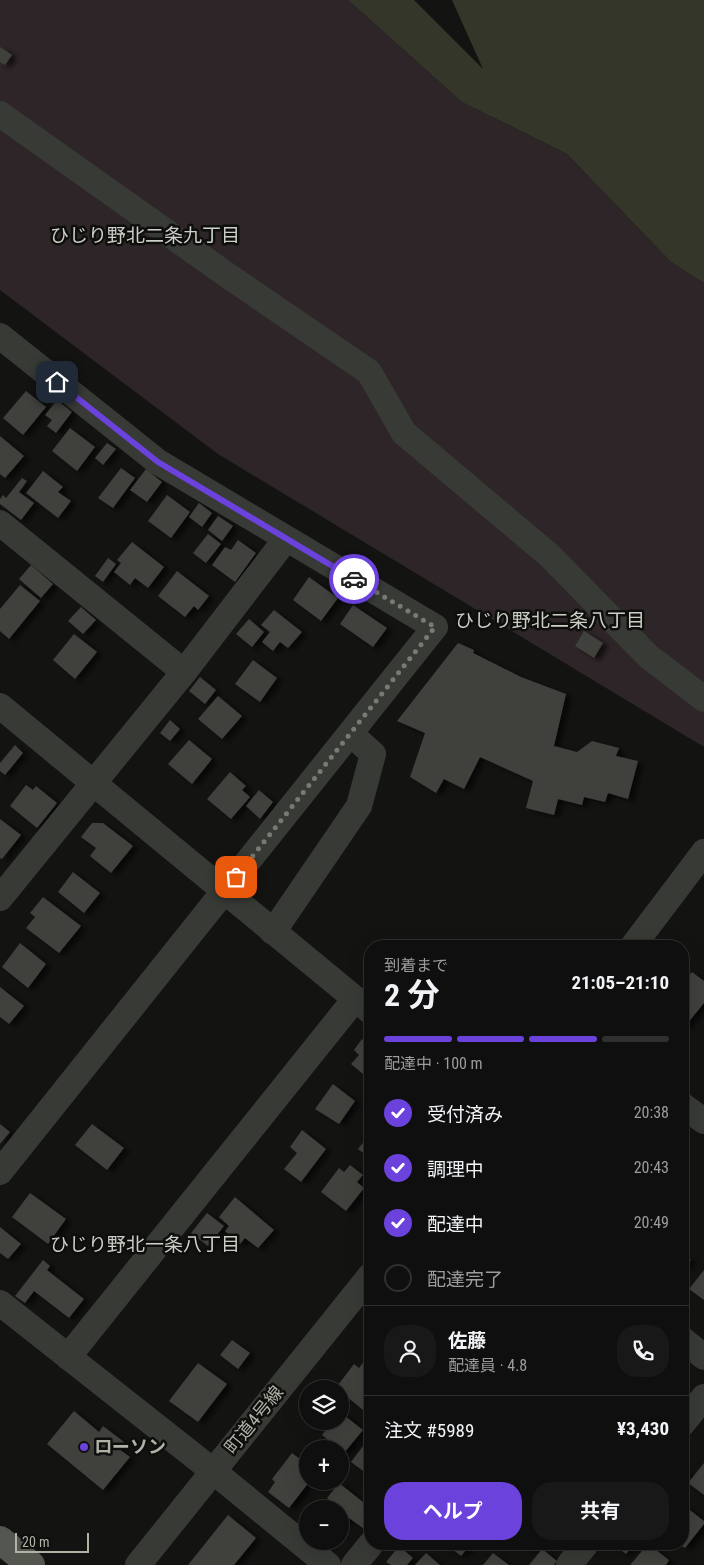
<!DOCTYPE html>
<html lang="ja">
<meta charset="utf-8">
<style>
body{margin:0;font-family:"Roboto Condensed","Noto Sans JP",sans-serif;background:#171817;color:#f1f3f6;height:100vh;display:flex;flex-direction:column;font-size:19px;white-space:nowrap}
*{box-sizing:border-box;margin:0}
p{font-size:16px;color:#9b9c9e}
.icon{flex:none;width:28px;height:28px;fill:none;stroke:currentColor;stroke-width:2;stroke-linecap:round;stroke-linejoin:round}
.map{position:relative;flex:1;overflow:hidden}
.drawer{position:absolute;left:364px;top:940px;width:325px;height:610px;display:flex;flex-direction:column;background:#0e0f0e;border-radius:20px;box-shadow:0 5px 20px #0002,0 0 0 1px #2e2f2e}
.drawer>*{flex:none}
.controls{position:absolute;left:299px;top:1380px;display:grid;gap:10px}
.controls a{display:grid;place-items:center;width:50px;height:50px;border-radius:50%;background:#0e0f0e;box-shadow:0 5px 20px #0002,0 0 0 1px #2e2f2e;font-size:25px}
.scale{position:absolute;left:15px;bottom:12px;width:74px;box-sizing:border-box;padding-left:5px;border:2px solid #afb2a5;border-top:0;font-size:14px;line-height:18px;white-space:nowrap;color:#afb2a5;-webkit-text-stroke:4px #0e0f0d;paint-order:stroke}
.pin{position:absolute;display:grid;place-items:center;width:42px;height:42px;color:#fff;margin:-21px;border-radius:10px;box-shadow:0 2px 8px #0006}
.courier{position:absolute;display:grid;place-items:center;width:50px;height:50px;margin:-25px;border:4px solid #6b42db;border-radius:50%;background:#fff;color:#222;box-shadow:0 1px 6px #0007}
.summary em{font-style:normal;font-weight:700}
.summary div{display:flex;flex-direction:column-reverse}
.summary{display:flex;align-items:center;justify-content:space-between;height:85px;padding:0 20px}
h1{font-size:32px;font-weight:700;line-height:38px}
.bar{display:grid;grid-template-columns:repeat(4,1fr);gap:8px 5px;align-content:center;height:60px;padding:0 20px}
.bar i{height:6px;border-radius:4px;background:#2e2f2e}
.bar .current{background:#6b42db}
.bar p{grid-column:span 4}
.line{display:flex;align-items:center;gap:12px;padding:0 20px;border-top:1px solid #2e2f2e}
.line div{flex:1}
.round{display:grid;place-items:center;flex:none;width:52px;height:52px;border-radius:20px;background:#171817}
ol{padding:0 20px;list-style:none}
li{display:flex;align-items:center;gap:15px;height:55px}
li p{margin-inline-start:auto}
li .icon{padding:5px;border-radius:50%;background:#6b42db;color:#fff;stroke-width:4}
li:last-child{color:#9b9c9e}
li i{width:28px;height:28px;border:2px solid #2e2f2e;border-radius:50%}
.button{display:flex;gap:10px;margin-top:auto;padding:10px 20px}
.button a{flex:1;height:58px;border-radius:20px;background:#6b42db;color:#fff;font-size:20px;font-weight:700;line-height:58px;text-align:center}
.button a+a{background:#171817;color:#f1f3f6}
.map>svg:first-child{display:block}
.green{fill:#2d2527}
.water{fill:#35362a}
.building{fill:#3f403c;filter:url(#shadow)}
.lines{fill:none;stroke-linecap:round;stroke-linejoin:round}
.minor{stroke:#383a36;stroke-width:26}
.major{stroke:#545750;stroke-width:28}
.done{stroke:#787b72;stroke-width:5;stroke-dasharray:0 9}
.route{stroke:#6b42db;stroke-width:6}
.poi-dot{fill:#6b42db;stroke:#0e0f0d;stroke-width:2}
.labels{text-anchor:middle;stroke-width:5;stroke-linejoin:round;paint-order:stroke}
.street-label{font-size:18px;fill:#afb2a5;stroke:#0e0f0d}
.poi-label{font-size:18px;font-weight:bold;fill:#afb2a5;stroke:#0e0f0d;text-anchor:start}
.neighbourhood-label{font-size:19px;fill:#cccfc6;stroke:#0e0f0d}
</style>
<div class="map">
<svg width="704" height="1565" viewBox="0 0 704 1565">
<defs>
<filter id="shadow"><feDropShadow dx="5.5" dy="3" stdDeviation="2.5" flood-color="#0009"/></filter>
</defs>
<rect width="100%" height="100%" fill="#131412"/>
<path class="green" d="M0,0H348L462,102L567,154L671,262L704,283V747L218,454L0,290Z"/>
<path class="water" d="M348,0H414L483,69L452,0H704V283L671,262L567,154L462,102Z"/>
<g class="building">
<path d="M0,47L12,55L5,65L0,62Z"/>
<path d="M26,391L46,407L23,435L3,418Z"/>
<path d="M57,400L72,412L56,433L47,426L52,420L45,415Z"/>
<path d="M70,428L95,447L77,471L52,451Z"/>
<path d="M0,436L24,456L5,478L0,474Z"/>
<path d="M107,443L116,449L103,465L95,458Z"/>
<path d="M121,468L135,478L113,508L98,498Z"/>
<path d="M146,469L162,482L147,502L130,490Z"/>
<path d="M43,471L63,487L58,492L71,501L58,518L26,493Z"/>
<path d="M22,478L27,481L19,492L34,503L21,520L0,504V499L3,495L6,498Z"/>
<path d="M167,495L190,512L171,538L148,521Z"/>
<path d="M199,503L212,513L202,527L189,517Z"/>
<path d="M218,516L233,526L222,541L208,530Z"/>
<path d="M208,534L221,544L206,563L193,553Z"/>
<path d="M238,540L256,553L235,582L212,565L225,547L231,550Z"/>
<path d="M132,542L164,567L148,588L135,578L130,585L114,572L121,563L117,560Z"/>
<path d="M108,558L116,564L103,582L95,576Z"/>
<path d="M31,565L53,584L41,598L19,579Z"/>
<path d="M177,571L209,596L198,610L194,606L185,617L158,596Z"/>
<path d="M309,577L338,598L321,621L293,600Z"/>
<path d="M20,585L40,601L9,639L0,631V609Z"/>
<path d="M353,605L387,628L373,647L340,624Z"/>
<path d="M81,607L96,620L83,634L68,621Z"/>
<path d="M274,610L302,632L288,648L280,642L273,651L262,642L270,632L261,625Z"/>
<path d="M249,619L264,632L252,647L236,634Z"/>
<path d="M584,631L603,643L594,658L575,646Z"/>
<path d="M74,634L97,652L75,679L53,660Z"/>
<path d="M458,643L474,650L473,653L521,677L566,694L554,746L577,752L592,741L619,748L616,756L638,761L628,799L608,793L605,802L584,797L582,805L558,799L554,815L526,808L533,781L480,757L464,789L444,779L436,793L410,777L425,733L397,721Z"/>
<path d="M253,660L277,678L260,702L235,684Z"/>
<path d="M200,677L216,690L205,704L189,691Z"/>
<path d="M218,696L242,716L222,739L198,719Z"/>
<path d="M170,720L180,729L170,741L160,733Z"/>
<path d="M189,740L212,759L192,784L168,764Z"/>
<path d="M15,745L23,753L5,775L0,771V763Z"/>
<path d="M230,772L246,786L242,790L250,797L231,819L207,799Z"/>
<path d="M26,785L33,790L36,786L57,803L37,828L10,806Z"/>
<path d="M259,790L273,802L260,819L246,806Z"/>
<path d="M0,819L21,835L2,859L0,858Z"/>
<path d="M92,823H103L133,846L111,873L90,856L96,848L81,837Z"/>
<path d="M73,872L100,893L84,913L58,892Z"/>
<path d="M43,897L81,926L59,953L26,928L35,917L30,913Z"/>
<path d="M20,943L46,964L28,988L2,967Z"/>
<path d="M692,972L704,981V1003L682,1030V984Z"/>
<path d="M0,987L24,1006L9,1024L0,1017Z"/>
<path d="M362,1039L370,1046V1080L351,1064L359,1055L354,1050Z"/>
<path d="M333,1084L355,1101L339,1124L315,1109Z"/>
<path d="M0,1124L10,1132L0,1144Z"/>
<path d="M92,1124L124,1148L107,1170L75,1145Z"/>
<path d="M302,1130L326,1149L301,1182L284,1169L297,1153L290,1147Z"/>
<path d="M370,1134V1158L358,1149Z"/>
<path d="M350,1165L363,1175L357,1182L364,1188L346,1211L321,1192L339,1168L344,1172Z"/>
<path d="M30,1193L66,1219L48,1244L12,1217Z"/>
<path d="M235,1197L274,1230L258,1248L245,1238L240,1244L225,1231L229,1226L219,1217Z"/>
<path d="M207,1213L224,1226L208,1246L191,1233Z"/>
<path d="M0,1227L21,1244L8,1259L0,1253Z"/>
<path d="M682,1254L691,1260L682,1271Z"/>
<path d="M43,1260L50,1266L47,1270L84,1299L69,1318L34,1291L25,1303L15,1296Z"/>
<path d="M704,1270V1300L689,1289Z"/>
<path d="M232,1340L250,1353L238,1369L220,1355Z"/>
<path d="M370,1353V1401L363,1410L340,1391V1389H335L354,1364L359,1368Z"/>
<path d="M198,1363L227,1384L198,1422L169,1401Z"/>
<path d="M74,1411L99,1432L103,1426L124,1442L119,1449L130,1457L103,1490L47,1444Z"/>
<path d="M340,1412L363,1430L344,1453L322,1435L333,1421H340Z"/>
<path d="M364,1445L370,1449V1476L351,1462Z"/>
<path d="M292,1453L308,1465V1481H310L289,1508L268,1492L275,1482L272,1479Z"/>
<path d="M704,1463V1495L688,1483Z"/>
<path d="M682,1467L687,1471L684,1475L687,1478L682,1484Z"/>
<path d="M339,1483L363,1502L366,1498L370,1501V1527L367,1531L349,1518L346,1523L340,1519V1509H337L339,1507L327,1498Z"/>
<path d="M682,1504L704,1521V1524L685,1548L679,1544H682Z"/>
<path d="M228,1515L256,1538L234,1565H188Z"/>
<path d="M446,1544H471L461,1556Z"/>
<path d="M524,1544H538L533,1551Z"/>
<path d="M613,1544H634L626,1554Z"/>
<path d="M648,1544L669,1560L666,1565H630Z"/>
<path d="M399,1546L413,1558L407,1565H391L386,1562Z"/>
<path d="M542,1549L557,1561L554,1565H529Z"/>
<path d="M426,1553L440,1565H415Z"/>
<path d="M493,1553L509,1565H483Z"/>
</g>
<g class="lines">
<g class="minor">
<path d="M0,114L227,275L369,372L404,433L550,556L648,656L704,699"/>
<path d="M0,336L158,462L435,627L0,1172"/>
<path d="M0,523L184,672"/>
<path d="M0,706L370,1011"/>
<path d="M0,898L184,672L286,539"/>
<path d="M273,932L359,806L373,754L351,734"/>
<path d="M633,946L704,852"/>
<path d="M682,1105L704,1121"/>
<path d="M0,1303L213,1471L328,1565"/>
<path d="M682,1339L704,1357"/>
<path d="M68,1357L355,999"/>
<path d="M682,1424L704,1397"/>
<path d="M138,1565L370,1276"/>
<path d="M354,1565L371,1544"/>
<path d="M569,1565L586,1544"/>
</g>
<path class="major" d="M0,1540L31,1565"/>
</g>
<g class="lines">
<path class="done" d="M236,877L435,627L354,579"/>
<path class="route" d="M57,382L158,462L354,579"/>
</g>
<circle class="poi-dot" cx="84" cy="1447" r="5"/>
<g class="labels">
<g class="street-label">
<text transform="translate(254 1420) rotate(-51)" y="6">町道4号線</text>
</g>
<g class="poi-label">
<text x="94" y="1453">ローソン</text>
</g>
<g class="neighbourhood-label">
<text x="145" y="242">ひじり野北二条九丁目</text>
<text x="550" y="627">ひじり野北二条八丁目</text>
<text x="145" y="1251">ひじり野北一条八丁目</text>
</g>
</g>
</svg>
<div class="controls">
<a><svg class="icon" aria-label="layers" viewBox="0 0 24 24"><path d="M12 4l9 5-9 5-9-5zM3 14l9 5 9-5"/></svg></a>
<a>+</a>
<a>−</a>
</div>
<div class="scale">20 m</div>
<div class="pin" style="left:236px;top:877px;background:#ea580c"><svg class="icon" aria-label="bag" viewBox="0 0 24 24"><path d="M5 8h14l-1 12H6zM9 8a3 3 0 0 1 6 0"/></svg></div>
<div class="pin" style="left:57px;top:382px;background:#1f2937"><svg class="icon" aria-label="home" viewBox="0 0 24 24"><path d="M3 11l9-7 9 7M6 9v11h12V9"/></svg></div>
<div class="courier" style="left:354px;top:579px"><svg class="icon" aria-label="car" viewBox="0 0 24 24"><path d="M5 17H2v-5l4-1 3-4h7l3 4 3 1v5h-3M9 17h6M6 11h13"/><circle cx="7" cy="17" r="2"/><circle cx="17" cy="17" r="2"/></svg></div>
<section class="drawer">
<div class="summary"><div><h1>2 分</h1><p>到着まで</p></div><em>21:05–21:10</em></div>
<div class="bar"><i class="current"></i><i class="current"></i><i class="current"></i><i></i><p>配達中 · 100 m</p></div>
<ol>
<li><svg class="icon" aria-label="check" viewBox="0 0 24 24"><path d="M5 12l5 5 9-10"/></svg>受付済み<p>20:38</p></li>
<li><svg class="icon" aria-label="check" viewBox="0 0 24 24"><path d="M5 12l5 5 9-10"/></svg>調理中<p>20:43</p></li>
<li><svg class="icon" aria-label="check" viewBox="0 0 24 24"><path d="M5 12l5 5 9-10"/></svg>配達中<p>20:49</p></li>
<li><i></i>配達完了</li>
</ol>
<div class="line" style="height:90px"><a class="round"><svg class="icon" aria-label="person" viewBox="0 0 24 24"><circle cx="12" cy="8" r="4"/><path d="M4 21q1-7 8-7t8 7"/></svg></a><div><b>佐藤</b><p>配達員 · 4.8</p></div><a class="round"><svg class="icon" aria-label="phone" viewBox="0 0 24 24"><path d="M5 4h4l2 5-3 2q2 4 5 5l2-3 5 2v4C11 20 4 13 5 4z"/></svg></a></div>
<div class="line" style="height:65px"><div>注文 #5989</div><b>¥3,430</b></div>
<div class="button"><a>ヘルプ</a><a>共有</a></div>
</section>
</div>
